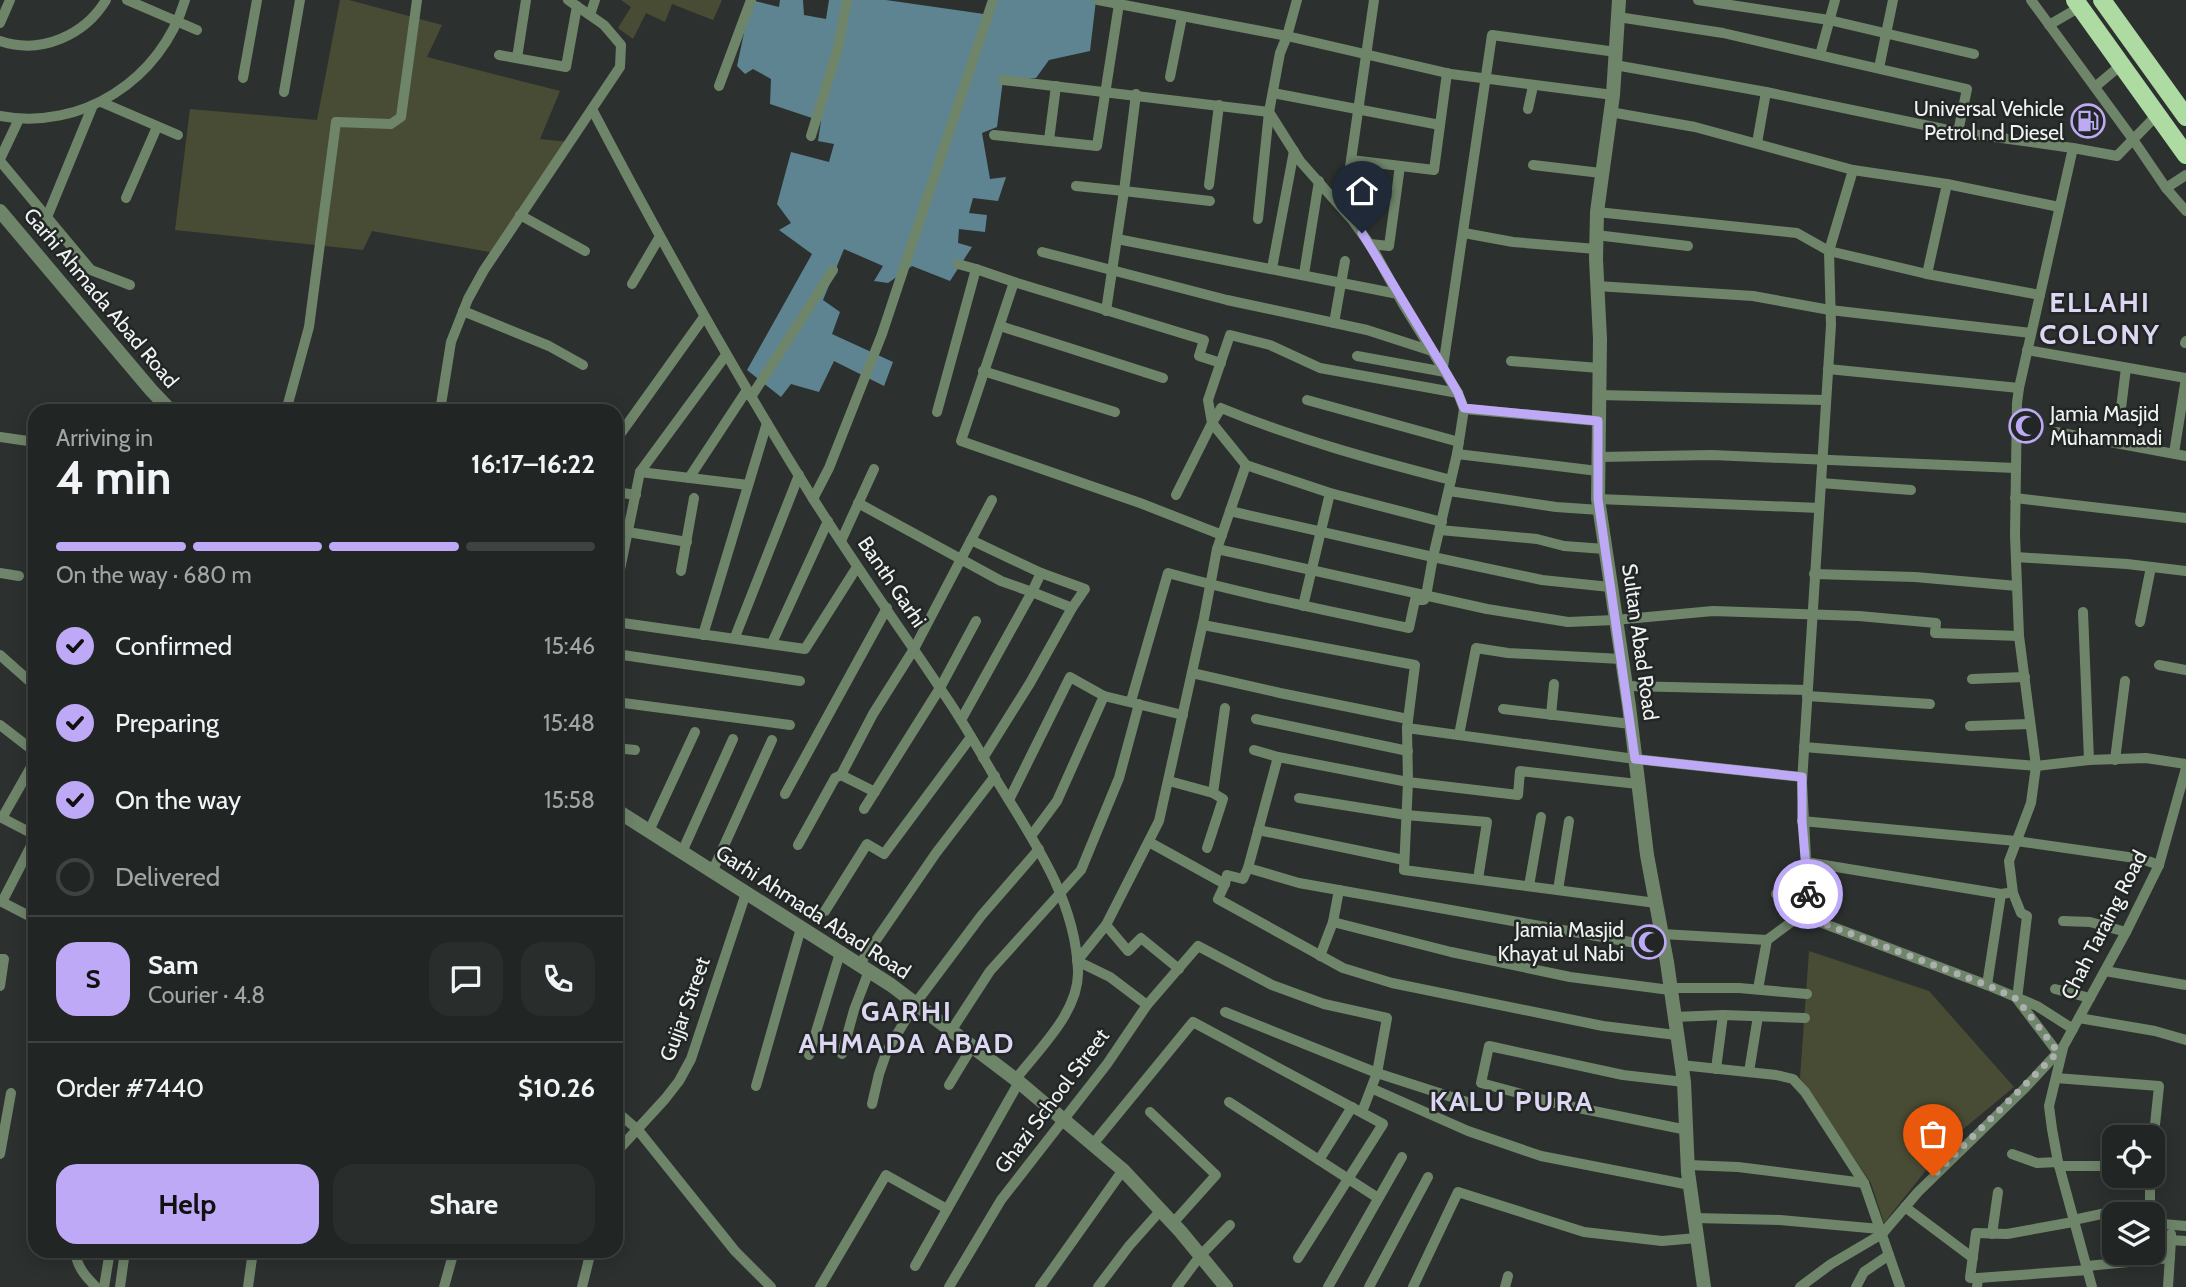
<!DOCTYPE html>
<meta charset="utf-8">
<style>
body{margin:0;font-family:Cabin,sans-serif;background:#292d2b;color:#f1f3f6;height:100vh;display:flex;flex-direction:column;font-size:26px;white-space:nowrap}
*{box-sizing:border-box;margin:0}
p{font-size:23px;color:#a2a5a6}
.icon{flex:none;width:38px;height:38px;fill:none;stroke:currentColor;stroke-width:2;stroke-linecap:round;stroke-linejoin:round}
.map{position:relative;flex:1;overflow:hidden}
.panel{position:absolute;left:28px;top:404px;width:595px;height:854px;display:flex;flex-direction:column;background:#212523;border-radius:21px;box-shadow:0 4px 18px #0003,0 0 0 2px #3e4241}
.panel>*{flex:none}
.buttons{position:absolute;left:2102px;top:1125px;display:grid;gap:14px}
.buttons a{display:grid;place-items:center;width:63px;height:63px;border-radius:14px;background:#212523;box-shadow:0 4px 18px #0003,0 0 0 2px #3e4241;font-size:35px}
.pin{position:absolute;display:grid;place-items:center;width:60px;height:60px;color:#fff;margin:-72px -30px;border-radius:50% 50% 50% 0;rotate:-45deg;box-shadow:0 0 7px #0007}
.pin .icon{rotate:45deg}
.courier{position:absolute;display:grid;place-items:center;width:70px;height:70px;margin:-35px;border:5px solid #bda9f5;border-radius:50%;background:#fff;color:#222;box-shadow:0 2px 9px #0007}
.headline em{font-style:normal;font-weight:700}
.headline div{display:flex;flex-direction:column-reverse}
.headline{display:flex;align-items:center;justify-content:space-between;height:119px;padding:0 28px}
h1{font-size:46px;font-weight:700;line-height:52px}
.bar{display:grid;grid-template-columns:repeat(4,1fr);gap:10px 7px;align-content:center;height:84px;padding:0 28px}
.bar i{height:9px;border-radius:5px;background:#3e4241}
.bar .active{background:#bda9f5}
.bar p{grid-column:span 4}
.line{display:flex;align-items:center;gap:18px;padding:0 28px;border-top:2px solid #3e4241}
.line div{flex:1}
.round{display:grid;place-items:center;flex:none;width:74px;height:74px;border-radius:21px;background:#292d2b}
ol{padding:0 28px;list-style:none}
li{display:flex;align-items:center;gap:21px;height:77px}
li p{margin-inline-start:auto}
li .icon{padding:7px;border-radius:50%;background:#bda9f5;color:#111;stroke-width:4}
li:last-child{color:#a2a5a6}
li i{width:38px;height:38px;border:4px solid #3e4241;border-radius:50%}
.action{display:flex;gap:14px;margin-top:auto;padding:14px 28px}
.action a{flex:1;height:80px;border-radius:21px;background:#bda9f5;color:#111;font-size:28px;font-weight:700;line-height:80px;text-align:center}
.action a+a{background:#292d2b;color:#f1f3f6}
.map>svg:first-child{display:block}
.green{fill:#494c34}
.water{fill:#5d8490}
.lines{fill:none;stroke-linecap:round;stroke-linejoin:round}
.minor{stroke:#6f856a;stroke-width:10}
.tertiary{stroke:#6f856a;stroke-width:14}
.primary{stroke:#addba2;stroke-width:18}
.done{stroke:#abafad;stroke-width:7;stroke-dasharray:0 12.6}
.route{stroke:#bda9f5;stroke-width:9}
.labels{text-anchor:middle;stroke-width:5;stroke-linejoin:round;paint-order:stroke}
.poi-label{font-size:21px;fill:#f0f3f1;stroke:#222725;text-anchor:end}
.street-label{font-size:21px;fill:#f0f3f1;stroke:#222725}
.district-label{font-size:28px;font-weight:bold;letter-spacing:2px;fill:#ddd7f4;stroke:#222725}
</style>
<div class="map">
<svg width="2186" height="1287" viewBox="0 0 2186 1287">
<rect width="100%" height="100%" fill="#2c312f"/>
<g class="green">
<path d="M340,0H349L442,25L427,57L560,91L540,139L569,142L495,253L372,231L363,250L175,230L190,109L317,120Z"/>
<path d="M621,0H722L713,20L672,4L665,22L646,13L633,39L618,28L631,7Z"/>
<path d="M1809,951L1929,991L2014,1087L1950,1140L1884,1223L1871,1183L1800,1078Z"/>
</g>
<path class="water" d="M751,0L779,7L780,0H803L804,15L826,19L829,0H886L984,14L994,0H1096L1090,51L1049,60L1036,78L1003,80L997,127L982,133L990,179L1006,177L998,201L973,198L969,213L987,215L985,232L959,229L958,243L972,247L950,281L912,266L888,283L874,281L883,266L844,249L823,300L840,312L832,334L893,362L884,386L834,361L819,392L791,384L781,397L747,370L812,254L779,230L791,223L777,204L791,152L829,162L834,144L818,141L821,121L770,104L771,79L753,69L745,74L737,66Z"/>
<g class="lines">
<g class="minor">
<path d="M127,0L197,30"/>
<path d="M1098,0L1287,36L1280,53L1269,112L1300,161L1353,221L1373,249L1403,304L1458,393L1464,409L1598,421"/>
<path d="M1297,0L1287,36L1451,74L1613,95"/>
<path d="M1698,0L1829,20L1974,54"/>
<path d="M2031,0L2132,138L2166,188L2186,211"/>
<path d="M590,15L595,0"/>
<path d="M1618,17L1723,33L1967,89L1958,132L2073,148"/>
<path d="M0,23L10,0"/>
<path d="M2049,25L2080,7"/>
<path d="M0,41C41,55 85,35 106,0"/>
<path d="M499,55L566,67L577,6"/>
<path d="M1820,55L1835,0"/>
<path d="M517,58L526,0"/>
<path d="M1615,65L1766,92L1958,132"/>
<path d="M1879,68L1893,0"/>
<path d="M1170,77L1182,17"/>
<path d="M243,78L257,0"/>
<path d="M1003,80L1269,112L1258,219"/>
<path d="M719,86L751,0"/>
<path d="M2095,87L2121,65"/>
<path d="M284,92L300,0"/>
<path d="M1273,93L1440,125"/>
<path d="M1136,94L1124,191L1210,201"/>
<path d="M101,102L178,135"/>
<path d="M592,109C661,241 733,370 812,497C854,564 900,628 944,694C962,720 978,748 994,776C1031,837 1075,897 1078,970C1080,1011 1039,1049 1015,1080"/>
<path d="M1528,109L1533,86"/>
<path d="M1610,112L1695,127L1853,170"/>
<path d="M0,116C82,131 161,80 185,0"/>
<path d="M994,135L1097,146L1119,4"/>
<path d="M811,136L838,48L847,0"/>
<path d="M1049,140L1056,86"/>
<path d="M1757,143L1766,92"/>
<path d="M0,159L19,119"/>
<path d="M1351,160L1374,0"/>
<path d="M0,161L91,270L130,285"/>
<path d="M1533,165L1601,173"/>
<path d="M1209,185L1219,105"/>
<path d="M1076,186L1124,191L1106,311"/>
<path d="M2166,188L2186,175"/>
<path d="M126,198L157,127"/>
<path d="M1344,210L1351,160L1434,170L1447,73"/>
<path d="M1597,212L1797,233L1829,251L1927,274L2040,295"/>
<path d="M520,215L585,251"/>
<path d="M47,217L93,105"/>
<path d="M1464,233L1513,242L1596,249"/>
<path d="M1596,235L1688,246"/>
<path d="M1117,239L1398,294"/>
<path d="M1370,244L1389,246L1400,166"/>
<path d="M1042,252L1227,300L1367,330L1432,351"/>
<path d="M958,264L976,269"/>
<path d="M1272,268L1294,151"/>
<path d="M1304,274L1319,181"/>
<path d="M1927,274L1947,184L2059,207"/>
<path d="M632,284L659,238"/>
<path d="M1597,286L1753,296L1830,310L2031,333"/>
<path d="M463,311L549,346L583,365"/>
<path d="M1334,323L1345,261"/>
<path d="M1000,326L1163,378"/>
<path d="M2185,343L2186,341"/>
<path d="M2027,350L2186,378L2174,453"/>
<path d="M1357,356L1445,372"/>
<path d="M1511,361L1599,368"/>
<path d="M1221,363L1199,356L1204,340L1014,282L961,441L1140,503L1222,535"/>
<path d="M1443,367L1492,35L1616,52"/>
<path d="M1828,369L2019,388"/>
<path d="M983,371L1115,412"/>
<path d="M1598,395L1826,400"/>
<path d="M751,397L833,270"/>
<path d="M1307,400L1459,442"/>
<path d="M1464,409L1457,454L1433,557L1542,580L1610,587"/>
<path d="M286,411L309,327L336,122L391,124L401,117L417,0"/>
<path d="M440,411L451,342L468,299L484,270L620,67L621,45L604,25L568,0"/>
<path d="M937,412L976,269L1014,282"/>
<path d="M2120,416L2126,368"/>
<path d="M2056,432L2186,456"/>
<path d="M0,437L35,442"/>
<path d="M616,440L704,317"/>
<path d="M1457,454L1598,471"/>
<path d="M1598,457L1712,455L2015,468"/>
<path d="M640,472L748,485"/>
<path d="M689,478L747,390"/>
<path d="M1821,483L1911,490"/>
<path d="M1449,491L1556,507L1600,510"/>
<path d="M616,492L636,495"/>
<path d="M1176,495L1212,423L1208,400L1230,335L1270,345L1320,368L1458,393"/>
<path d="M2015,498L2186,518"/>
<path d="M813,499L829,468L882,334L993,0"/>
<path d="M1598,499L1819,508"/>
<path d="M858,503L1001,581L1032,592L961,720"/>
<path d="M1230,511L1246,465"/>
<path d="M1442,522L1330,493L1246,465L1212,423L1221,408C1296,439 1373,460 1451,480"/>
<path d="M616,530L687,542"/>
<path d="M1440,530L1537,539L1564,546L1605,549"/>
<path d="M971,540L1041,573L1032,592L1072,608L1030,683L983,758"/>
<path d="M841,541L874,469"/>
<path d="M1217,549L1487,609L1568,622L1615,620L1713,611L1859,616L1936,623L1935,633L2019,636"/>
<path d="M2016,557L2127,564L2186,571"/>
<path d="M681,571L694,498"/>
<path d="M0,573L19,576"/>
<path d="M1041,573L1085,589L1072,608"/>
<path d="M1814,574L1915,577L2017,586"/>
<path d="M616,589L640,472L726,355"/>
<path d="M1303,606L1330,493"/>
<path d="M2083,612L2089,760"/>
<path d="M616,622L805,649L857,567"/>
<path d="M2140,622L2151,567"/>
<path d="M1203,625L1415,665L1407,728"/>
<path d="M703,635L767,423"/>
<path d="M735,637L799,475"/>
<path d="M772,643L828,521"/>
<path d="M616,654L800,681"/>
<path d="M0,655L35,686"/>
<path d="M2159,665L2186,670"/>
<path d="M1192,673L1280,693L1408,719"/>
<path d="M1972,679L2025,677"/>
<path d="M1625,686L1807,690"/>
<path d="M1104,696L1183,715"/>
<path d="M1807,696L1930,704"/>
<path d="M1131,701L1168,573C1248,595 1328,611 1409,628L1415,600H1424L1426,596L1433,557L1230,511L1217,549L1204,618L1159,821L1106,925L1077,961L1110,977L1147,1005"/>
<path d="M616,702L790,725"/>
<path d="M1503,709L1631,724"/>
<path d="M1551,715L1554,684"/>
<path d="M1256,719L1408,751"/>
<path d="M0,725L35,752"/>
<path d="M1970,726L2030,724"/>
<path d="M1459,735L1476,648L1508,653L1621,659"/>
<path d="M1804,747L2036,766L2089,760L2146,758L2186,764"/>
<path d="M616,748L635,750"/>
<path d="M1254,750L1278,757"/>
<path d="M2115,760L2125,681"/>
<path d="M841,775L875,792"/>
<path d="M1169,781L1213,793L1223,799L1207,848"/>
<path d="M1638,784L1520,771L1518,795L1408,782L1407,728L1635,759L1802,777"/>
<path d="M1213,793L1225,708"/>
<path d="M785,794L887,608"/>
<path d="M1299,798L1406,815L1487,822L1478,879"/>
<path d="M1009,800L1070,677L1104,696L1057,801L1031,836"/>
<path d="M864,809L940,688L976,621"/>
<path d="M0,817L35,835"/>
<path d="M2,818L35,760"/>
<path d="M1802,821L2016,841L2142,859L2159,865"/>
<path d="M1258,830L1404,860"/>
<path d="M649,831L695,732"/>
<path d="M1149,842L1225,884L1218,899L1343,968L1392,983L1603,1026L1676,1035"/>
<path d="M798,845L835,778L841,775L873,714L914,649L992,500"/>
<path d="M682,852L733,739"/>
<path d="M1806,862L2001,894"/>
<path d="M712,872L772,740"/>
<path d="M1225,884L1227,875L1243,879L1248,868"/>
<path d="M1529,886L1541,817"/>
<path d="M1558,890L1569,821"/>
<path d="M1776,894L1808,896"/>
<path d="M0,901L35,919"/>
<path d="M2,902L35,838"/>
<path d="M1656,903L1404,870L1408,782L1278,757L1248,868L1299,883L1664,948"/>
<path d="M825,911L867,844L884,854L971,737"/>
<path d="M1801,915L1987,985L2037,1006L2073,1029"/>
<path d="M2063,921L2090,922L2126,932"/>
<path d="M1333,922L1339,890"/>
<path d="M1106,925L1128,951L1141,938L1179,969"/>
<path d="M1662,934L1767,940L1801,915L1808,896L1802,782L1831,325L1829,251L1853,170L1947,184"/>
<path d="M1320,956L1333,922L1451,952L1570,977L1670,990"/>
<path d="M0,959H4L0,986"/>
<path d="M859,965L936,853L995,776"/>
<path d="M2105,971L2186,985"/>
<path d="M1987,985L2001,894L2008,893"/>
<path d="M1670,988H1739L1807,994"/>
<path d="M1758,989L1767,940"/>
<path d="M2055,989L2090,998"/>
<path d="M1225,1012L1377,1073L1467,1102"/>
<path d="M1674,1017L1723,1015L1805,1018"/>
<path d="M2079,1018L2155,1031L2186,1040"/>
<path d="M951,1031L990,971L1081,870L1119,778L1139,704"/>
<path d="M2063,1048L2049,1106L2052,1129L2058,1162L2092,1287"/>
<path d="M2058,1053L2017,999L2027,916L2021,913L2013,893L2009,861L2031,803L2036,766L2019,636L2015,535L2017,403L2019,388L2073,148L2117,156L2156,116"/>
<path d="M842,1054L854,1010L869,971"/>
<path d="M809,1055L840,953"/>
<path d="M1681,1065L1776,1075L1793,1079L1805,1092L1864,1183L1900,1287"/>
<path d="M1716,1069L1723,1015"/>
<path d="M1749,1072L1758,1016"/>
<path d="M2056,1078L2159,1086L2152,1154"/>
<path d="M1684,1082L1623,1075L1489,1046L1481,1083L1559,1104L1687,1130"/>
<path d="M949,1085L972,1047"/>
<path d="M756,1086L801,928"/>
<path d="M1373,1089L1468,1131L1541,1156L1690,1185"/>
<path d="M1229,1102L1378,1198"/>
<path d="M872,1104L879,1074L887,1051L915,1004L981,916L1039,849"/>
<path d="M616,1111L638,1130L735,1251L771,1287"/>
<path d="M1150,1112L1216,1175L1173,1223"/>
<path d="M1093,1144L1193,1022L1383,1124L1298,1258"/>
<path d="M0,1154L11,1093"/>
<path d="M2012,1154L2037,1163L2058,1162"/>
<path d="M616,1159L621,1147L665,1099L679,1081L691,1059L746,893"/>
<path d="M1319,1160L1352,1107"/>
<path d="M1688,1165L1738,1167L1864,1183"/>
<path d="M2059,1166H2114"/>
<path d="M1905,1207L1973,1258"/>
<path d="M2150,1214V1176"/>
<path d="M1694,1218L1780,1220L1880,1229"/>
<path d="M2152,1223L2186,1226"/>
<path d="M1992,1234L1998,1192"/>
<path d="M2171,1234V1240L2186,1241"/>
<path d="M2152,1238L2171,1240L2168,1287"/>
<path d="M75,1251C77,1267 85,1276 96,1287"/>
<path d="M915,1266L1019,1082"/>
<path d="M2087,1266L2170,1258"/>
<path d="M1978,1278L2088,1270"/>
<path d="M104,1287L110,1251"/>
<path d="M120,1287L125,1251"/>
<path d="M248,1287L253,1251"/>
<path d="M444,1287L454,1251"/>
<path d="M582,1287L591,1251"/>
<path d="M820,1287L886,1175L947,1209"/>
<path d="M949,1287L1001,1200L1107,1064L1147,1005L1198,946L1272,985L1324,1004L1387,1018L1377,1073L1362,1112"/>
<path d="M1040,1287L1123,1170"/>
<path d="M1098,1287L1129,1246L1161,1210"/>
<path d="M1177,1287L1200,1256L1230,1225"/>
<path d="M1328,1287L1402,1157"/>
<path d="M1369,1287L1428,1177"/>
<path d="M1413,1287L1458,1192L1584,1232L1662,1241L1697,1238"/>
<path d="M1505,1287L1508,1276"/>
<path d="M1800,1287L1831,1264L1882,1234L1918,1192L2024,1089L2063,1047L2126,932L2159,865L2186,768"/>
<path d="M1856,1287L1864,1272L1889,1255"/>
<path d="M1977,1287L1978,1278H1970L1976,1233L2007,1234L2073,1222L2078,1219L2125,1209"/>
</g>
<g class="tertiary">
<path d="M1619,0L1613,95L1597,212L1596,259L1600,339L1598,499L1629,706L1647,855L1667,962L1684,1082L1688,1172L1704,1287"/>
<path d="M0,211L151,390L171,411"/>
<path d="M616,810L891,985L1019,1082L1123,1170L1181,1232L1226,1287"/>
</g>
<g class="primary">
<path d="M2075,0L2186,155"/>
<path d="M2102,0L2186,117"/>
</g>
</g>
<g class="lines">
<path class="done" d="M1808,894L1801,915L1987,985L2017,999L2058,1052L1933,1176"/>
<path class="route" d="M1362,233L1443,367L1458,393L1464,408L1598,421V499L1635,759L1802,777V821L1808,894"/>
</g>
<defs>
<symbol id="fuel-ring" viewBox="-11 -11 22 22"><circle r="9.5" fill="#222725" stroke="#bda9f5" stroke-width="1.5"/><path d="M-5.5-6h7V0h2V4h1.3V-2.5L3-4.5l.8-.8L6-3V5H2.5V1h-1V6h-7ZM-4.2-4.7v3.2H.2V-4.7Z" fill="#bda9f5"/></symbol>
<symbol id="mosque-ring" viewBox="-11 -11 22 22"><circle r="9.5" fill="#222725" stroke="#bda9f5" stroke-width="1.5"/><path d="M3.5-4.9A6 6 0 1 0 3.5 4.9A5 5 0 1 1 3.5-4.9Z" fill="#bda9f5"/></symbol>
</defs>
<g fill-rule="evenodd">
<use href="#fuel-ring" x="2069" y="102" width="38" height="38"/>
<use href="#mosque-ring" x="2007" y="407" width="38" height="38"/>
<use href="#mosque-ring" x="1630" y="923" width="38" height="38"/>
</g>
<g class="labels">
<g class="poi-label">
<text x="2064" y="116">Universal Vehicle<tspan x="2064" dy="24">Petrol nd Diesel</tspan></text>
<text x="2050" y="421" text-anchor="start">Jamia Masjid<tspan x="2050" dy="24">Muhammadi</tspan></text>
<text x="1624" y="937">Jamia Masjid<tspan x="1624" dy="24">Khayat ul Nabi</tspan></text>
</g>
<g class="street-label">
<text transform="translate(101 298) rotate(50)" y="7">Garhi Ahmada Abad Road</text>
<text transform="translate(892 582) rotate(56)" y="7">Banth Garhi</text>
<text transform="translate(1640 642) rotate(82)" y="7">Sultan Abad Road</text>
<text transform="translate(813 912) rotate(33)" y="7">Garhi Ahmada Abad Road</text>
<text transform="translate(2104 925) rotate(-63)" y="7">Chah Taraing Road</text>
<text transform="translate(685 1009) rotate(-70)" y="7">Gujjar Street</text>
<text transform="translate(1052 1101) rotate(-53)" y="7">Ghazi School Street</text>
</g>
<g class="district-label">
<text x="2100" y="312">ELLAHI<tspan x="2100" dy="32">COLONY</tspan></text>
<text x="907" y="1021">GARHI<tspan x="907" dy="32">AHMADA ABAD</tspan></text>
<text x="1512" y="1111">KALU PURA</text>
</g>
</g>
</svg>
<div class="buttons">
<a><svg class="icon" aria-label="locate" viewBox="0 0 24 24"><circle cx="12" cy="12" r="6"/><path d="M12 2v4M12 18v4M2 12h4M18 12h4"/></svg></a>
<a><svg class="icon" aria-label="layers" viewBox="0 0 24 24"><path d="M12 4l9 5-9 5-9-5zM3 14l9 5 9-5"/></svg></a>
</div>
<div class="pin" style="left:1933px;top:1176px;background:#ea580c"><svg class="icon" aria-label="bag" viewBox="0 0 24 24"><path d="M5 8h14l-1 12H6zM9 8a3 3 0 0 1 6 0"/></svg></div>
<div class="pin" style="left:1362px;top:233px;background:#1f2937"><svg class="icon" aria-label="home" viewBox="0 0 24 24"><path d="M3 11l9-7 9 7M6 9v11h12V9"/></svg></div>
<div class="courier" style="left:1808px;top:894px"><svg class="icon" aria-label="bike" viewBox="0 0 24 24"><circle cx="6" cy="16" r="4"/><circle cx="18" cy="16" r="4"/><path d="M6 16l4-8h5l3 8M10 8l3 8H6M13 5h3"/></svg></div>
<section class="panel">
<div class="headline"><div><h1>4 min</h1><p>Arriving in</p></div><em>16:17–16:22</em></div>
<div class="bar"><i class="active"></i><i class="active"></i><i class="active"></i><i></i><p>On the way · 680 m</p></div>
<ol>
<li><svg class="icon" aria-label="check" viewBox="0 0 24 24"><path d="M5 12l5 5 9-10"/></svg>Confirmed<p>15:46</p></li>
<li><svg class="icon" aria-label="check" viewBox="0 0 24 24"><path d="M5 12l5 5 9-10"/></svg>Preparing<p>15:48</p></li>
<li><svg class="icon" aria-label="check" viewBox="0 0 24 24"><path d="M5 12l5 5 9-10"/></svg>On the way<p>15:58</p></li>
<li><i></i>Delivered</li>
</ol>
<div class="line" style="height:126px"><b class="round" style="background:#bda9f5;color:#111">S</b><div><b>Sam</b><p>Courier · 4.8</p></div><a class="round"><svg class="icon" aria-label="chat" viewBox="0 0 24 24"><path d="M4 5h16v11H9l-5 4z"/></svg></a><a class="round"><svg class="icon" aria-label="phone" viewBox="0 0 24 24"><path d="M5 4h4l2 5-3 2q2 4 5 5l2-3 5 2v4C11 20 4 13 5 4z"/></svg></a></div>
<div class="line" style="height:91px"><div>Order #7440</div><b>$10.26</b></div>
<div class="action"><a>Help</a><a>Share</a></div>
</section>
</div>
